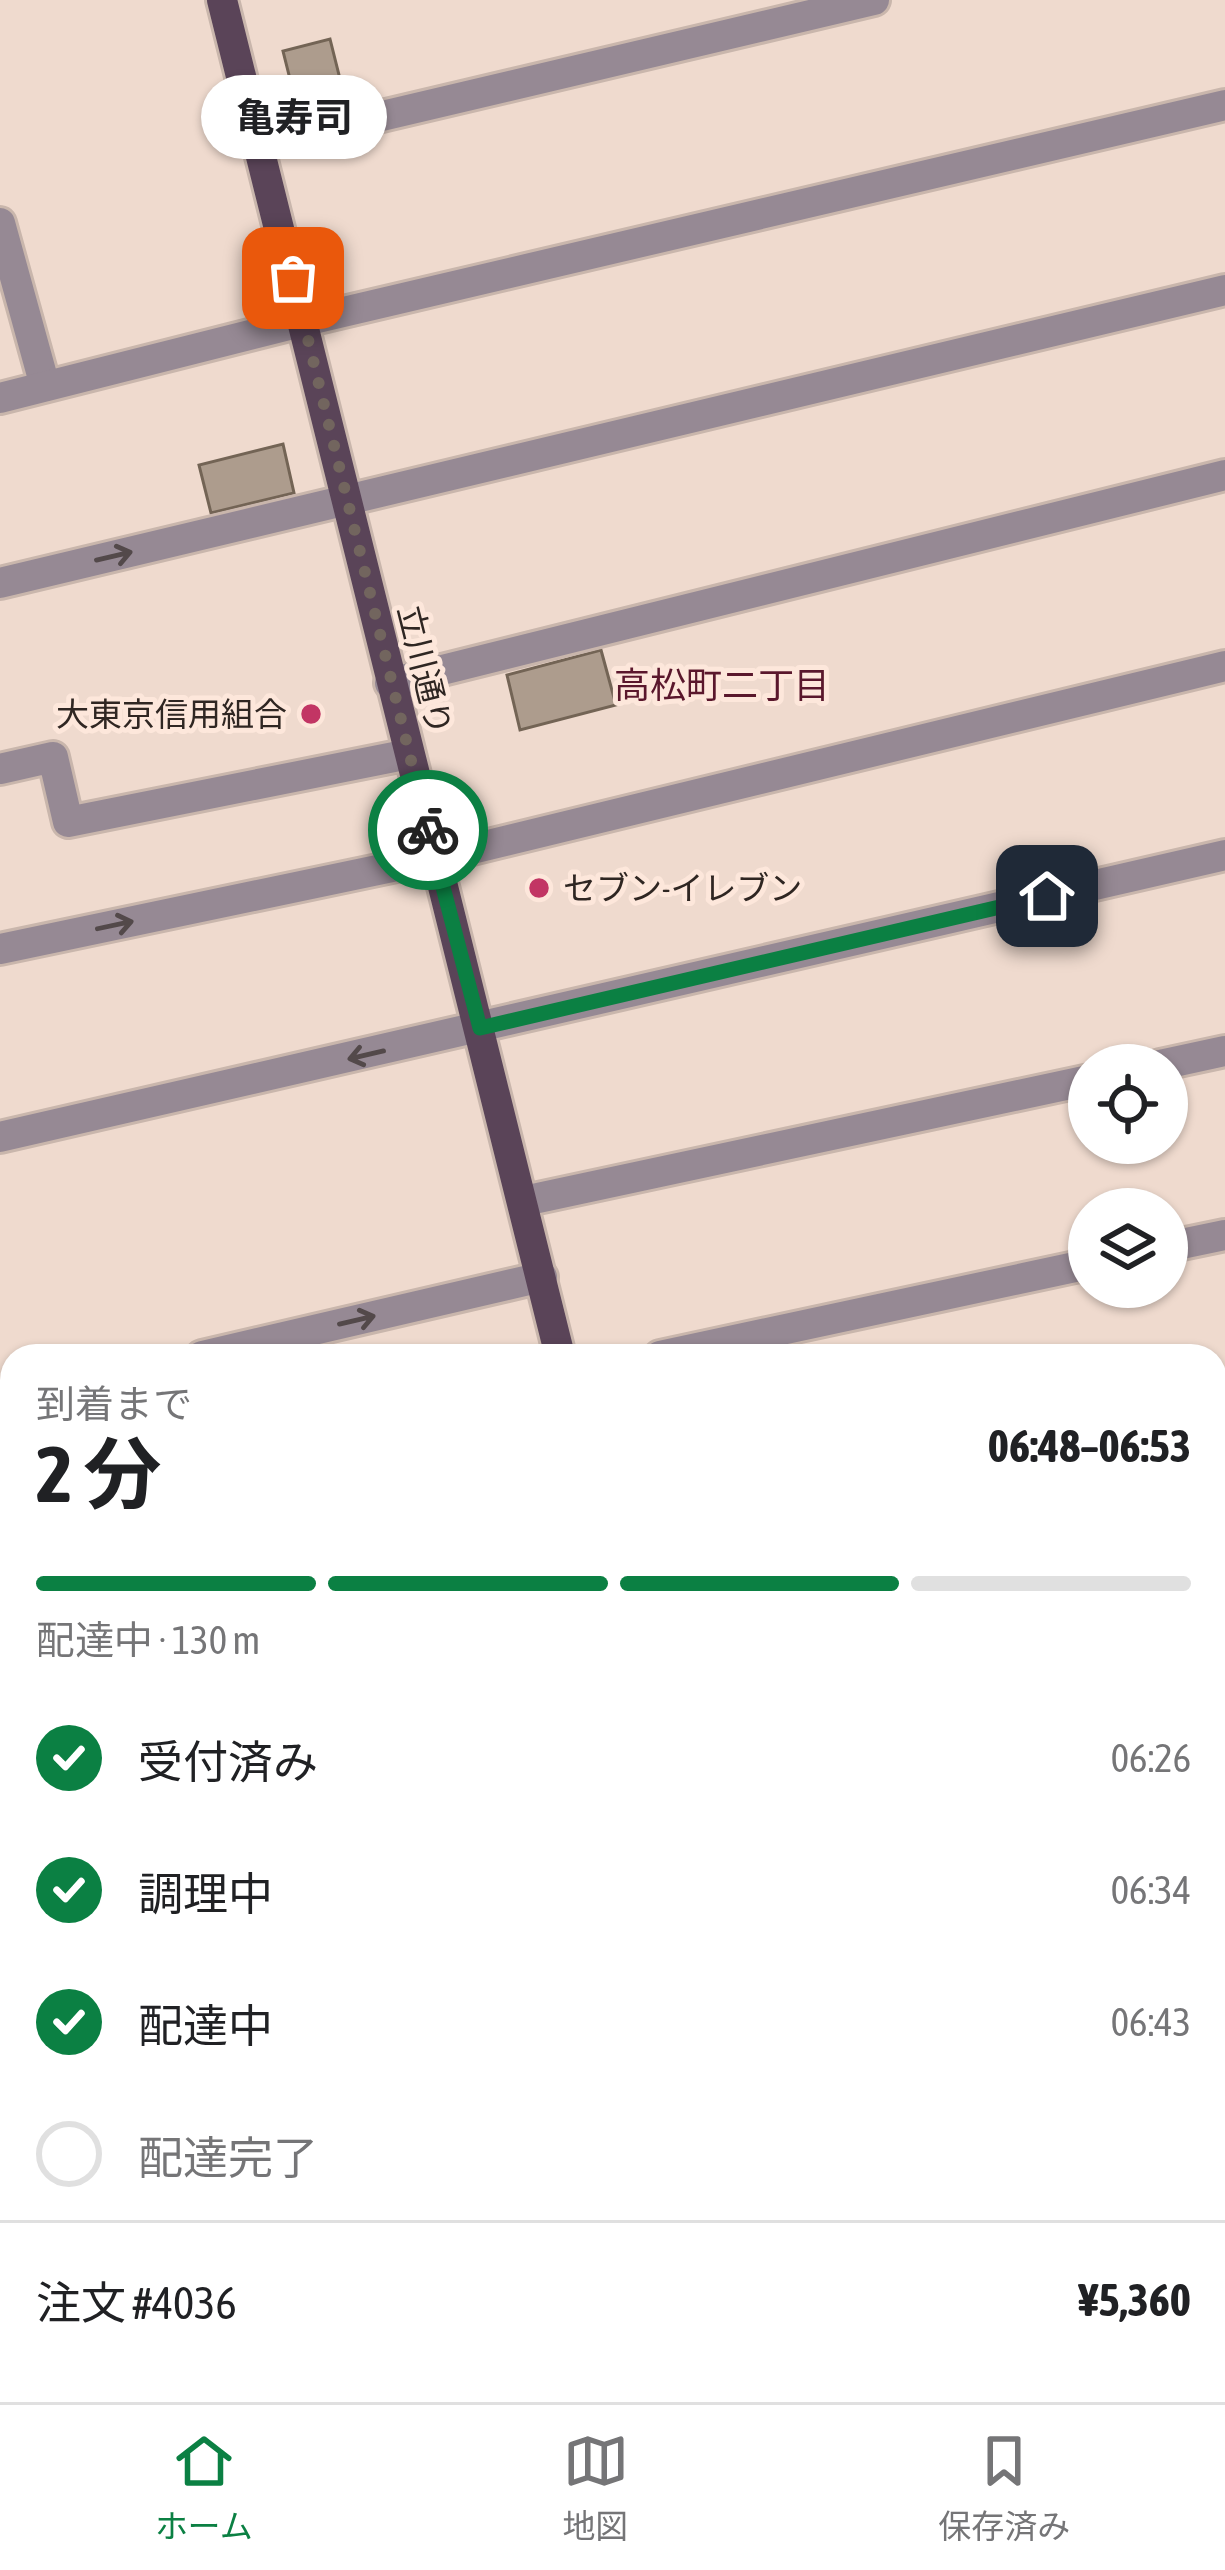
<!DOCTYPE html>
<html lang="ja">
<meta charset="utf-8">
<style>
body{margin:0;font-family:"Asap Condensed","Noto Sans JP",sans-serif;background:#f6f6f6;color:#202124;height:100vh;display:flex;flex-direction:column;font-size:45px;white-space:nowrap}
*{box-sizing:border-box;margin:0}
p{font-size:39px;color:#757577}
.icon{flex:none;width:66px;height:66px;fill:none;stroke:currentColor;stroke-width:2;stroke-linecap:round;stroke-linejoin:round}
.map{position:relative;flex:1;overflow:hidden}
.details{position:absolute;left:0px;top:1344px;width:1227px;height:1059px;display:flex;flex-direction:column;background:#fff;border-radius:36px 36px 0 0;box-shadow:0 3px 9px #0004}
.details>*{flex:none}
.buttons{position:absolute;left:1068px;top:1044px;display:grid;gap:24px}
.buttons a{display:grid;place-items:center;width:120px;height:120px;border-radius:50%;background:#fff;box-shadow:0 3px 9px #0004;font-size:60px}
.pin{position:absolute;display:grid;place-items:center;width:102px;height:102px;color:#fff;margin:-51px;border-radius:24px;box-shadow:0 6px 18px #0006}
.courier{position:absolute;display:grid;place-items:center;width:120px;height:120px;margin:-60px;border:9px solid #0b8043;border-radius:50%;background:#fff;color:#222;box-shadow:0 3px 15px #0007}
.bubble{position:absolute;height:84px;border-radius:42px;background:#fff;box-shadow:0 3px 9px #0004;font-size:39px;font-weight:700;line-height:84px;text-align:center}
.summary em{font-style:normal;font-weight:700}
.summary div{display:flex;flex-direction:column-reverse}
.summary{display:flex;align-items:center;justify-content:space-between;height:204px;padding:0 36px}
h1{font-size:78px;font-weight:700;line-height:90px}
.bar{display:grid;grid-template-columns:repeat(4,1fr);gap:18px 12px;align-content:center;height:144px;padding:0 36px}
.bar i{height:15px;border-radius:9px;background:#e0e0e0}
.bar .selected{background:#0b8043}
.bar p{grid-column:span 4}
.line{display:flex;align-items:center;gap:30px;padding:0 36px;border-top:3px solid #e0e0e0}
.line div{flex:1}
ol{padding:0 36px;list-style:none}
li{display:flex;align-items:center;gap:36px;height:132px}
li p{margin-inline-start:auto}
li .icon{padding:12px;border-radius:50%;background:#0b8043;color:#fff;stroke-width:4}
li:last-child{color:#757577}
li i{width:66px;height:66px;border:6px solid #e0e0e0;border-radius:50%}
.tab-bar{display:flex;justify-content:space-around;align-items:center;height:168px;border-top:3px solid #e0e0e0;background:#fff;font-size:33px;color:#757577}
.tab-bar a{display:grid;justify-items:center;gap:6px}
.tab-bar .selected{color:#0b8043}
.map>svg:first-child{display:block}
.building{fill:#ad9c8d;stroke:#736455;stroke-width:3}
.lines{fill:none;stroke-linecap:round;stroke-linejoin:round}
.minor-casing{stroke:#c9b6ac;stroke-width:36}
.major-casing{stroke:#c9b6ac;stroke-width:36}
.minor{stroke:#968994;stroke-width:30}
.major{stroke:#5a4458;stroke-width:30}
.oneway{stroke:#53494a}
.done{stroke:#72655e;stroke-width:12;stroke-dasharray:0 21.6}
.route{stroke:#0b8043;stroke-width:15}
.poi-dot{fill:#c23564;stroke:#fde7db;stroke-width:4.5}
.labels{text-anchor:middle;stroke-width:10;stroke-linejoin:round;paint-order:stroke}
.street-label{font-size:33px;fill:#2f2622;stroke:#fde7db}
.poi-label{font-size:33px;fill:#2f2622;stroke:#fde7db;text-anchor:end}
.neighbourhood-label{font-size:36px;fill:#5a172c;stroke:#fde7db}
</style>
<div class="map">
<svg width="1225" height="2402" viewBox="0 0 1225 2402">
<rect width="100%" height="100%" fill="#efdace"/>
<g class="building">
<path d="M330,39L348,111L301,123L283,51Z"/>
<path d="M283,444L294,493L211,513L199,465Z"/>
<path d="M601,650L616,705L520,730L507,675Z"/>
</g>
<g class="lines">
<defs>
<g id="minor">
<path d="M259,145L874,0"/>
<path d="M0,223L45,386"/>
<path d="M0,398L305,321L1225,105"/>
<path d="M0,583L1225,290"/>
<path d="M390,683L1225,475"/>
<path d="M0,769L53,757L68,822L409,754"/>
<path d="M0,949L435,858L1225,666"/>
<path d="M1160,1065L1225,1051"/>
<path d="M0,1137L1225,855"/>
<path d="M524,1201L1089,1080"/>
<path d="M1167,1247L1225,1235"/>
<path d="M202,1356L542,1277"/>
<path d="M660,1356L1089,1264"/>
<path d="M0,1403L12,1400"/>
<path d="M0,1516L12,1513"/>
<path d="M1215,1525L1225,1523"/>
<path d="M1215,1662L1225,1660"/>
<path d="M0,1683L12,1680"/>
<path d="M0,1909L12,1947"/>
<path d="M1215,2010L1225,2008"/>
<path d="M0,2218L12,2212"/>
<path d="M1215,2375L1225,2373"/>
<path d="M180,2391L184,2402"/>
<path d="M664,2391L668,2402"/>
<path d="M318,2402L348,2391"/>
<path d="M1087,2402L1140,2391"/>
</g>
<g id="major">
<path d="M222,0L560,1356"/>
<path d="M908,2391L912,2402"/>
</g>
</defs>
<use href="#minor" class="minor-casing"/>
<use href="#major" class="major-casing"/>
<use href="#minor" class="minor"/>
<use href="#major" class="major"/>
</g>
<defs><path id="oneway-shaft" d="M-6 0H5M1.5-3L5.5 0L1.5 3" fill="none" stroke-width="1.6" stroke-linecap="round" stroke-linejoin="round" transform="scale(3)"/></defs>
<g class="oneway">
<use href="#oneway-shaft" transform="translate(114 556) rotate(-13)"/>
<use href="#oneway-shaft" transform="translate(115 925) rotate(-12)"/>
<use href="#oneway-shaft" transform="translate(366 1055) rotate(167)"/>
<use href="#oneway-shaft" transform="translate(357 1320) rotate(-13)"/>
</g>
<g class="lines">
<path class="done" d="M293,278L428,830"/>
<path class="route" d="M428,830L480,1028L1047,896"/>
</g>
<g class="poi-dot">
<circle cx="311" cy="714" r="12"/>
<circle cx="539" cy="888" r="12"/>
</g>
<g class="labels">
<g class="street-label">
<text transform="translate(425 670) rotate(76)" y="12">立川通り</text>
</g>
<g class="poi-label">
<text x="287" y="726">大東京信用組合</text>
<text x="563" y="900" text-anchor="start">セブン-イレブン</text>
</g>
<g class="neighbourhood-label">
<text x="722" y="698">高松町二丁目</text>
</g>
</g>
</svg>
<div class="buttons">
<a><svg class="icon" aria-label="locate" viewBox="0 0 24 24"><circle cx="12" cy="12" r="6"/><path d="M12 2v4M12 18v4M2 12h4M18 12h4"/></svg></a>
<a><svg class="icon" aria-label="layers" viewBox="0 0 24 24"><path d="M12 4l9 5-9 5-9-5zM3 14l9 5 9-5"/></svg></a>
</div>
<div class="pin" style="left:293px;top:278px;background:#ea580c"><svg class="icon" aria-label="bag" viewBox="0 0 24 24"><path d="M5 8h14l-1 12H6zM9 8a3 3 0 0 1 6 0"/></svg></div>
<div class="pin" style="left:1047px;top:896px;background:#1f2937"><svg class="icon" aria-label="home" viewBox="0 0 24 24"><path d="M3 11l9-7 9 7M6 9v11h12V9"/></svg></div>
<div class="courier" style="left:428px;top:830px"><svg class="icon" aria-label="bike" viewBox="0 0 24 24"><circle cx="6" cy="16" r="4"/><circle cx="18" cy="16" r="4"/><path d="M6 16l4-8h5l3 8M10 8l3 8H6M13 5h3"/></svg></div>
<div class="bubble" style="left:201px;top:75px;width:186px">亀寿司</div>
<section class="details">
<div class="summary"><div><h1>2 分</h1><p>到着まで</p></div><em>06:48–06:53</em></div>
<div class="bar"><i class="selected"></i><i class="selected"></i><i class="selected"></i><i></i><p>配達中 · 130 m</p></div>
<ol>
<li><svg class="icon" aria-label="check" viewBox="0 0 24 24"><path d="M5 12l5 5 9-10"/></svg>受付済み<p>06:26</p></li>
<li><svg class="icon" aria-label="check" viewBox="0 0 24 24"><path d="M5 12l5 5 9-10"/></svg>調理中<p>06:34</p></li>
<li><svg class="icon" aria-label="check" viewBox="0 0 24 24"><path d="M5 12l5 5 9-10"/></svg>配達中<p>06:43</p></li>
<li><i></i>配達完了</li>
</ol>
<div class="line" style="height:156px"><div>注文 #4036</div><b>¥5,360</b></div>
</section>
</div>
<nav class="tab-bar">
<a class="selected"><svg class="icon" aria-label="home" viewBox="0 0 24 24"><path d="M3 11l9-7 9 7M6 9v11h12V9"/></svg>ホーム</a>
<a><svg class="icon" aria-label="map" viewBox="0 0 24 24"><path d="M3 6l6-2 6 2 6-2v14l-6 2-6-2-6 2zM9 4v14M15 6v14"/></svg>地図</a>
<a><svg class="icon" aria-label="saved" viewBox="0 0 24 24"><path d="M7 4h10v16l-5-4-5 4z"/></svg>保存済み</a>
</nav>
